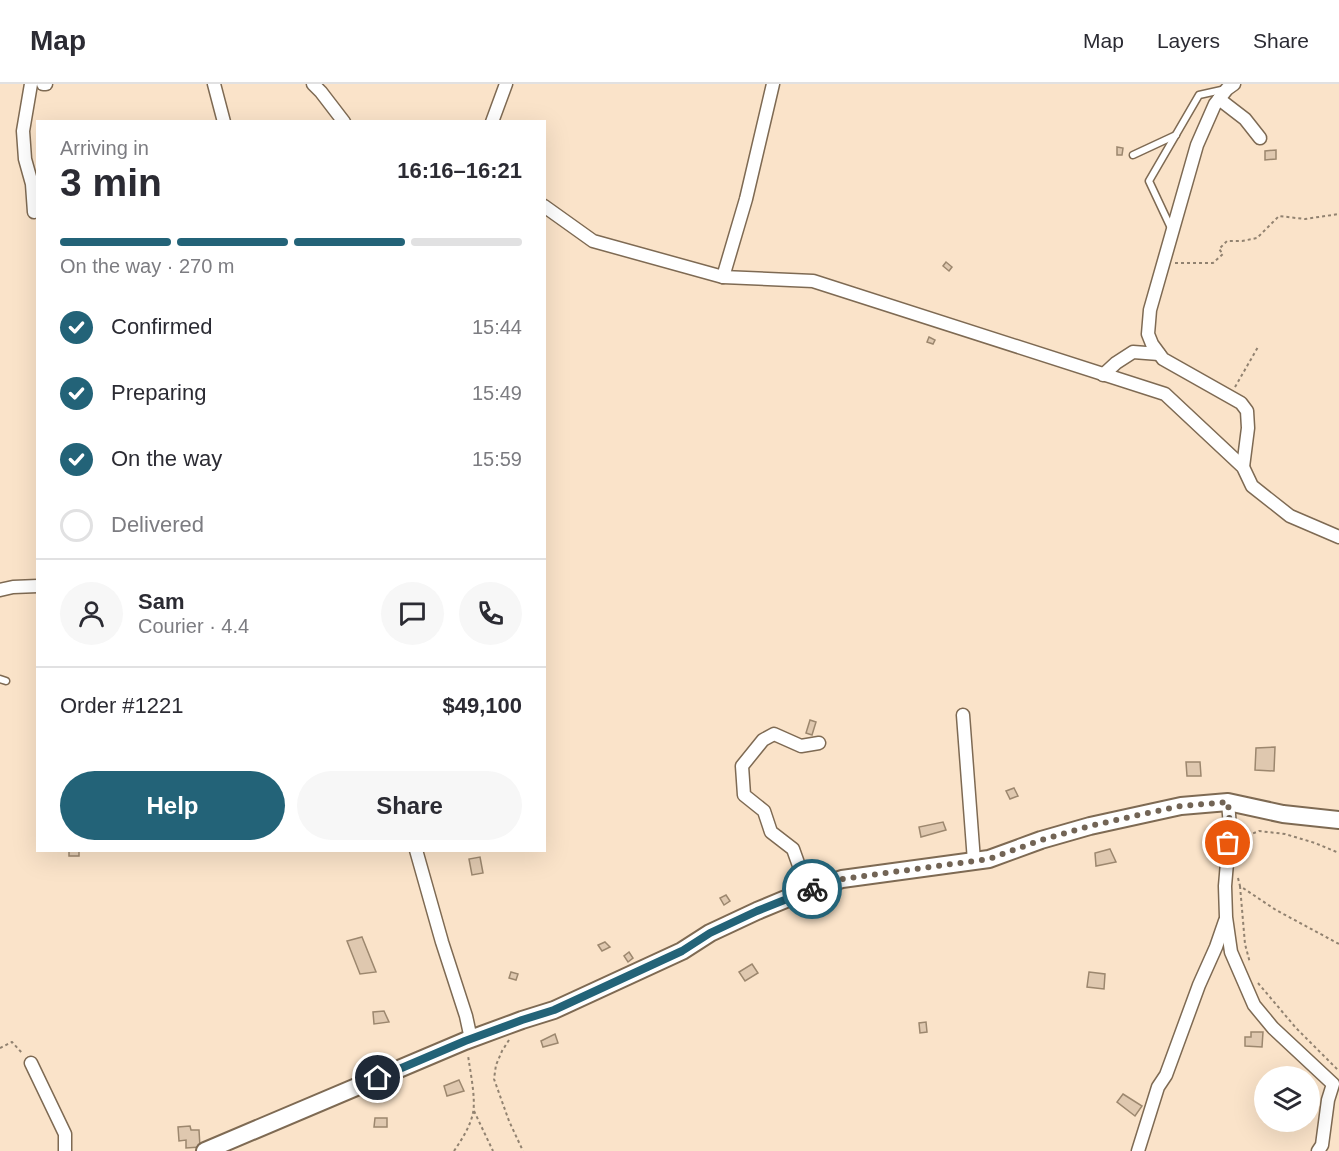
<!DOCTYPE html>
<meta charset="utf-8">
<style>
body{margin:0;font-family:Helvetica,sans-serif;background:#f7f7f7;color:#2b2b33;height:100vh;display:flex;flex-direction:column;font-size:22px;white-space:nowrap}
*{box-sizing:border-box;margin:0}
p{font-size:20px;color:#7c7c81}
.icon{flex:none;width:33px;height:33px;fill:none;stroke:currentColor;stroke-width:2;stroke-linecap:round;stroke-linejoin:round}
.map{position:relative;flex:1;overflow:hidden}
.sheet{position:absolute;left:36px;top:36px;width:510px;height:732px;display:flex;flex-direction:column;background:#fff;border-radius:0px;box-shadow:0 6px 24px #0002}
.sheet>*{flex:none}
.tools{position:absolute;left:1254px;top:982px;display:grid;gap:12px}
.tools a{display:grid;place-items:center;width:66px;height:66px;border-radius:50%;background:#fff;box-shadow:0 6px 24px #0002;font-size:30px}
.pin{position:absolute;display:grid;place-items:center;width:51px;height:51px;color:#fff;margin:-26px;border:3px solid #fff;border-radius:50%;box-shadow:0 2px 6px #0007}
.courier{position:absolute;display:grid;place-items:center;width:60px;height:60px;margin:-30px;border:4px solid #236378;border-radius:50%;background:#fff;color:#222;box-shadow:0 2px 8px #0007}
.head em{font-style:normal;font-weight:800}
.head div{display:flex;flex-direction:column-reverse}
.head{display:flex;align-items:center;justify-content:space-between;height:102px;padding:0 24px}
h1{font-size:39px;font-weight:800;line-height:45px}
.bar{display:grid;grid-template-columns:repeat(4,1fr);gap:9px 6px;align-content:center;height:72px;padding:0 24px}
.bar i{height:8px;border-radius:4px;background:#e1e1e2}
.bar .on{background:#236378}
.bar p{grid-column:span 4}
.line{display:flex;align-items:center;gap:15px;padding:0 24px;border-top:2px solid #e1e1e2}
.line div{flex:1}
.round{display:grid;place-items:center;flex:none;width:63px;height:63px;border-radius:32px;background:#f7f7f7}
ol{padding:0 24px;list-style:none}
li{display:flex;align-items:center;gap:18px;height:66px}
li p{margin-inline-start:auto}
li .icon{padding:6px;border-radius:50%;background:#236378;color:#fff;stroke-width:4}
li:last-child{color:#7c7c81}
li i{width:33px;height:33px;border:3px solid #e1e1e2;border-radius:50%}
.action{display:flex;gap:12px;margin-top:auto;padding:12px 24px}
.action a{flex:1;height:69px;border-radius:36px;background:#236378;color:#fff;font-size:24px;font-weight:800;line-height:69px;text-align:center}
.action a+a{background:#f7f7f7;color:#2b2b33}
header{display:flex;align-items:center;gap:36px;box-sizing:border-box;height:84px;padding:0 30px;background:#fff;border-bottom:2px solid #e1e1e2}
header strong{font-size:28px}
nav{display:flex;gap:33px;margin-inline-start:auto;font-size:21px}
.map>svg:first-child{display:block}
.building{fill:#dfc8af;stroke:#9c876e;stroke-width:1.5}
.lines{fill:none;stroke-linecap:round;stroke-linejoin:round}
.lane-casing{stroke:#7e6a53;stroke-width:9}
.street-casing{stroke:#7e6a53;stroke-width:15}
.secondary-casing{stroke:#7e6a53;stroke-width:20}
.path{stroke:#918270;stroke-width:2;stroke-dasharray:3 3;stroke-linecap:butt}
.lane{stroke:#fff;stroke-width:6}
.street{stroke:#fff;stroke-width:12}
.secondary{stroke:#fff;stroke-width:16}
.done{stroke:#726455;stroke-width:6;stroke-dasharray:0 10.8}
.route{stroke:#236378;stroke-width:8}
</style>
<header>
<strong>Map</strong>
<nav><a>Map</a><a>Layers</a><a>Share</a></nav>
</header>
<div class="map">
<svg width="1339" height="1067" viewBox="0 0 1339 1067">
<rect width="100%" height="100%" fill="#fae3c9"/>
<g class="building">
<path d="M1117,63L1123,64L1122,71H1117Z"/>
<path d="M1276,66V75L1265,76V67Z"/>
<path d="M946,178L952,183L949,187L943,182Z"/>
<path d="M929,253L935,256L933,260L927,258Z"/>
<path d="M810,636L816,638L812,651L806,649Z"/>
<path d="M1275,663L1274,687L1255,686L1256,664Z"/>
<path d="M1186,678H1200L1201,692H1187Z"/>
<path d="M1014,704L1018,712L1010,715L1006,707Z"/>
<path d="M943,738L946,746L921,753L919,743Z"/>
<path d="M1110,765L1116,778L1096,782L1095,769Z"/>
<rect x="69" y="766" width="10" height="6"/>
<path d="M480,773L483,789L472,791L469,775Z"/>
<path d="M726,811L730,817L724,821L720,814Z"/>
<path d="M362,853L376,888L360,890L347,857Z"/>
<path d="M605,858L610,863L602,867L598,861Z"/>
<path d="M629,868L633,874L628,878L624,872Z"/>
<path d="M752,880L758,889L745,897L739,888Z"/>
<path d="M511,888L518,890L516,896L509,894Z"/>
<path d="M1089,888L1105,890L1104,905L1087,903Z"/>
<path d="M384,927L389,938L374,940L373,928Z"/>
<path d="M926,938L927,948L920,949L919,939Z"/>
<path d="M1251,948H1263L1262,963L1245,962V953H1251Z"/>
<path d="M555,950L558,959L543,963L541,957Z"/>
<path d="M365,977L368,983L359,987L357,981Z"/>
<path d="M459,996L464,1007L447,1012L444,1002Z"/>
<path d="M1123,1010L1142,1022L1135,1032L1117,1018Z"/>
<path d="M375,1034H387V1043H374Z"/>
<path d="M190,1042L191,1046H199L200,1063L186,1064V1056L179,1057L178,1043Z"/>
</g>
<g class="lines">
<defs>
<g id="lane">
<path d="M1133,71L1176,51"/>
<path d="M1171,144L1149,97L1199,11L1226,5"/>
<path d="M0,595L6,597"/>
</g>
<g id="street">
<path d="M31,0L23,47L25,75L32,100L34,128"/>
<path d="M43,0H46"/>
<path d="M214,0L224,38"/>
<path d="M313,0L321,8L344,38"/>
<path d="M1234,0L1227,5L1215,20L1197,61L1150,226L1148,250L1152,260L1163,275L1241,319L1247,327L1248,344L1243,383"/>
<path d="M1219,15L1245,35L1260,54"/>
<path d="M492,38L506,0"/>
<path d="M544,122L593,157L723,193L813,197L1165,310L1243,383L1252,402L1290,432L1339,453"/>
<path d="M723,193L746,115L773,0"/>
<path d="M1103,291L1116,279L1133,268L1159,270"/>
<path d="M0,506L13,503L38,502"/>
<path d="M963,631L974,777"/>
<path d="M1228,718L1230,743L1225,802L1226,833L1231,868L1254,921L1273,944L1333,1000L1328,1016L1322,1061L1318,1067"/>
<path d="M416,766L442,858L466,932L471,955"/>
<path d="M808,807L793,765L771,748L764,727L744,711L742,682L763,656L774,650L801,662L819,659"/>
<path d="M31,979L65,1050V1067"/>
<path d="M1138,1067L1158,1003L1166,991L1199,901L1216,863L1225,837"/>
</g>
<path id="secondary" d="M205,1067L465,957L522,936L554,926L682,867L710,849L757,827L793,812L842,795L989,775L1041,756L1090,742L1181,722L1228,718L1283,730L1339,736"/>
</defs>
<use href="#lane" class="lane-casing"/>
<use href="#street" class="street-casing"/>
<use href="#secondary" class="secondary-casing"/>
<g class="path">
<path d="M1175,179H1213L1223,170L1219,165L1227,157H1242L1257,154L1279,132L1305,135L1339,130"/>
<path d="M1235,303L1258,263"/>
<path d="M1242,754L1259,747L1285,750L1315,759L1339,769"/>
<path d="M1238,794L1240,802L1276,826L1339,860"/>
<path d="M1240,802L1245,860L1250,879"/>
<path d="M1258,899L1296,944L1339,987"/>
<path d="M509,956L502,967L496,981L494,995L509,1037L523,1067"/>
<path d="M0,964L12,958L23,970"/>
<path d="M474,1027L493,1067"/>
<path d="M454,1067C462,1055 470,1043 473,1029C476,1014 470,987 468,971"/>
</g>
<use href="#lane" class="lane"/>
<use href="#street" class="street"/>
<use href="#secondary" class="secondary"/>
</g>
<g class="lines">
<path class="done" d="M812,805L842,795L989,775L1041,756L1090,742L1134,732L1181,722L1228,718L1230,743L1228,759"/>
<path class="route" d="M378,994L465,957L522,936L554,926L682,867L710,849L757,827L812,805"/>
</g>
</svg>
<div class="tools">
<a><svg class="icon" aria-label="layers" viewBox="0 0 24 24"><path d="M12 4l9 5-9 5-9-5zM3 14l9 5 9-5"/></svg></a>
</div>
<div class="pin" style="left:1228px;top:759px;background:#ea580c"><svg class="icon" aria-label="bag" viewBox="0 0 24 24"><path d="M5 8h14l-1 12H6zM9 8a3 3 0 0 1 6 0"/></svg></div>
<div class="pin" style="left:378px;top:994px;background:#1f2937"><svg class="icon" aria-label="home" viewBox="0 0 24 24"><path d="M3 11l9-7 9 7M6 9v11h12V9"/></svg></div>
<div class="courier" style="left:812px;top:805px"><svg class="icon" aria-label="bike" viewBox="0 0 24 24"><circle cx="6" cy="16" r="4"/><circle cx="18" cy="16" r="4"/><path d="M6 16l4-8h5l3 8M10 8l3 8H6M13 5h3"/></svg></div>
<section class="sheet">
<div class="head"><div><h1>3 min</h1><p>Arriving in</p></div><em>16:16–16:21</em></div>
<div class="bar"><i class="on"></i><i class="on"></i><i class="on"></i><i></i><p>On the way · 270 m</p></div>
<ol>
<li><svg class="icon" aria-label="check" viewBox="0 0 24 24"><path d="M5 12l5 5 9-10"/></svg>Confirmed<p>15:44</p></li>
<li><svg class="icon" aria-label="check" viewBox="0 0 24 24"><path d="M5 12l5 5 9-10"/></svg>Preparing<p>15:49</p></li>
<li><svg class="icon" aria-label="check" viewBox="0 0 24 24"><path d="M5 12l5 5 9-10"/></svg>On the way<p>15:59</p></li>
<li><i></i>Delivered</li>
</ol>
<div class="line" style="height:108px"><a class="round"><svg class="icon" aria-label="person" viewBox="0 0 24 24"><circle cx="12" cy="8" r="4"/><path d="M4 21q1-7 8-7t8 7"/></svg></a><div><b>Sam</b><p>Courier · 4.4</p></div><a class="round"><svg class="icon" aria-label="chat" viewBox="0 0 24 24"><path d="M4 5h16v11H9l-5 4z"/></svg></a><a class="round"><svg class="icon" aria-label="phone" viewBox="0 0 24 24"><path d="M5 4h4l2 5-3 2q2 4 5 5l2-3 5 2v4C11 20 4 13 5 4z"/></svg></a></div>
<div class="line" style="height:78px"><div>Order #1221</div><b>$49,100</b></div>
<div class="action"><a>Help</a><a>Share</a></div>
</section>
</div>
